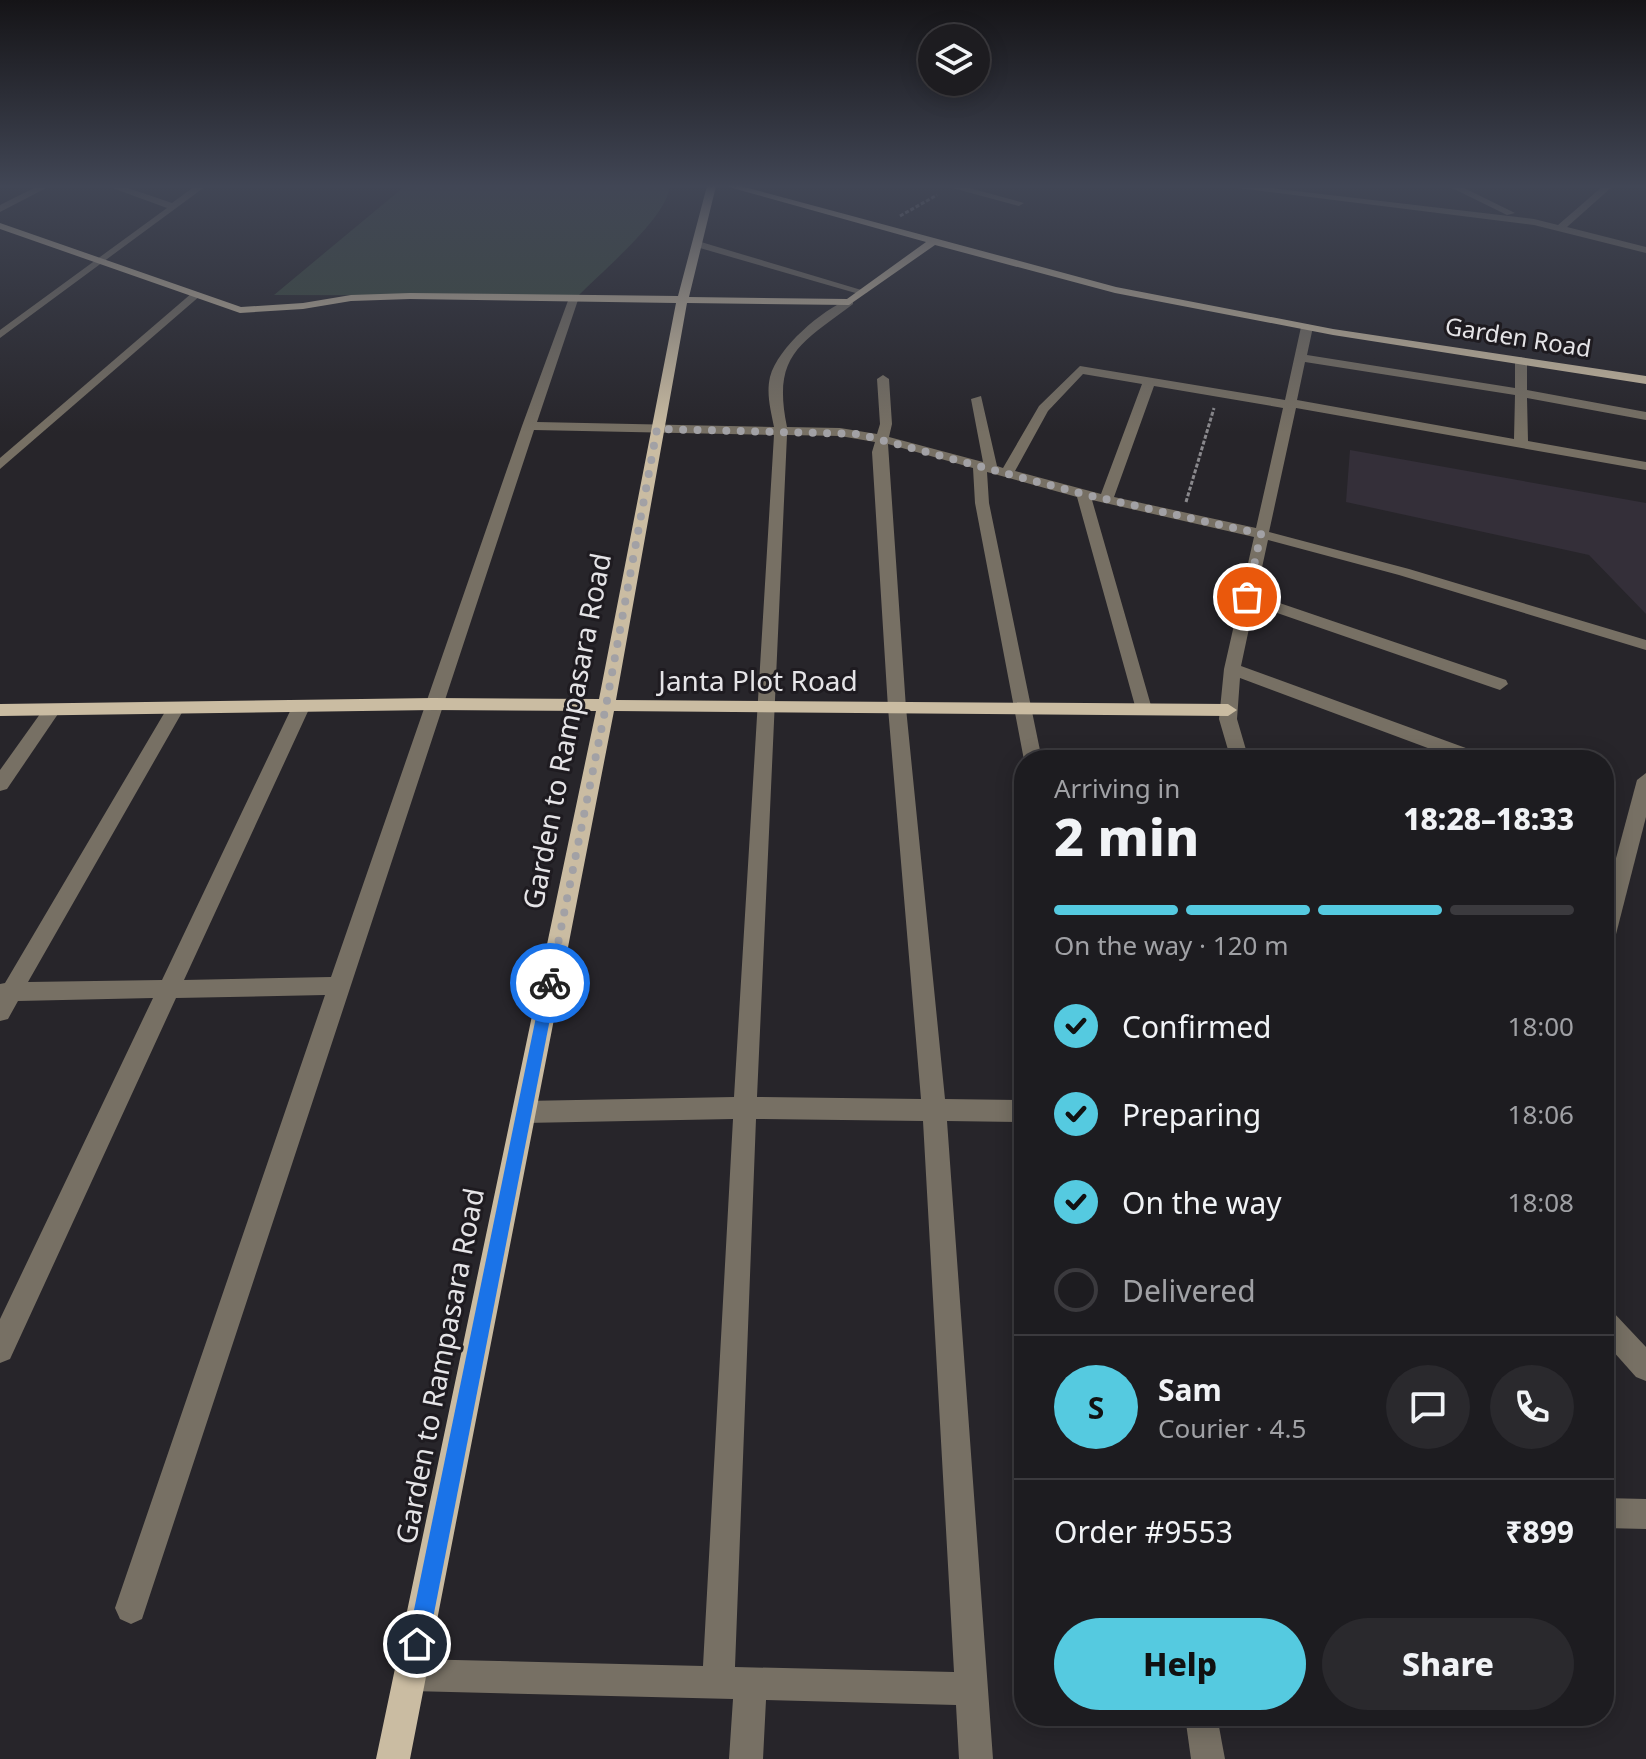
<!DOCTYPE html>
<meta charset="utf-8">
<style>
body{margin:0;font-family:"Noto Sans",sans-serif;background:#2a292d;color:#f1f3f6;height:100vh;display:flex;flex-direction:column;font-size:30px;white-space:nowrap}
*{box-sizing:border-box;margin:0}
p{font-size:26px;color:#a0a1a5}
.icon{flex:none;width:44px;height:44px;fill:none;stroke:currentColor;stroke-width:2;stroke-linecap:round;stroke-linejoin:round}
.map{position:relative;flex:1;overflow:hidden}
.details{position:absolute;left:1014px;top:750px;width:600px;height:976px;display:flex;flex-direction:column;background:#1d1c20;border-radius:32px;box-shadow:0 4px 20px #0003,0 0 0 2px #3b3a3e}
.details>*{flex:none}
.buttons{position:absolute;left:918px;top:24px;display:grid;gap:16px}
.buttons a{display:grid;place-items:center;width:72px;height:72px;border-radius:50%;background:#1d1c20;box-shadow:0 4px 20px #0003,0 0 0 2px #3b3a3e;font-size:40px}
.pin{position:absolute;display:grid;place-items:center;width:68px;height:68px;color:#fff;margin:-34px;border:4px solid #fff;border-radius:50%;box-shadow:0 2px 8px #0007}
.courier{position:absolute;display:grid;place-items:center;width:80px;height:80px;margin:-40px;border:6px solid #1a73e8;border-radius:50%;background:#fff;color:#222;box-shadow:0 2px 10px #0007}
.overview em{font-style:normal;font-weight:800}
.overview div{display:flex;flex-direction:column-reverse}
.overview{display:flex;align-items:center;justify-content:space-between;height:136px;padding:0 40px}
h1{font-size:52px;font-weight:800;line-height:60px}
.bar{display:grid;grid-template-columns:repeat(4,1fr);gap:12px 8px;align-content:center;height:96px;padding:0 40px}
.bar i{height:10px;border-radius:6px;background:#3b3a3e}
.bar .active{background:#55cae0}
.bar p{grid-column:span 4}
.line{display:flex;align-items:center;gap:20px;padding:0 40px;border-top:2px solid #3b3a3e}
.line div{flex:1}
.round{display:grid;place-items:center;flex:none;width:84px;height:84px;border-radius:42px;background:#2a292d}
ol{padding:0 40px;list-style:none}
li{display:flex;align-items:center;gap:24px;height:88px}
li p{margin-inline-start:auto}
li .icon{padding:8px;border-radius:50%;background:#55cae0;color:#111;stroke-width:4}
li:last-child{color:#a0a1a5}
li i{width:44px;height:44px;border:4px solid #3b3a3e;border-radius:50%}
.cta{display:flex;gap:16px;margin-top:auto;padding:16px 40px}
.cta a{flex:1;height:92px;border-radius:48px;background:#55cae0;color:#111;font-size:32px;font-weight:800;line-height:92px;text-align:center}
.cta a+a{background:#2a292d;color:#f1f3f6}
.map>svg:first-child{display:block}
.built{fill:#342f39}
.green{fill:#3b4a3d}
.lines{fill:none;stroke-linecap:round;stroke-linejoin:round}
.path{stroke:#8a898d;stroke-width:3;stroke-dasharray:4 2;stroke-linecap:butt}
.minor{fill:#777064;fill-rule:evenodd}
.major{fill:#cabca2;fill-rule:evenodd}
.route{fill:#1a73e8}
.done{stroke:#a2a1a5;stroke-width:8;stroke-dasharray:0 14.4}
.labels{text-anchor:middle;stroke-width:6;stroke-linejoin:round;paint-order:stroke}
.far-street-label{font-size:24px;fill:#e5e4e7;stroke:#1e1b20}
.street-label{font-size:28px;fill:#e5e4e7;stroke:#1e1b20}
</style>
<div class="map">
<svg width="1646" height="1759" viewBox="0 0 1646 1759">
<rect width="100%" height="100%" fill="#27252a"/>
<path class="built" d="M1350,450L1646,503V614L1589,555L1346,502Z"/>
<path class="green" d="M405,186H669C671,214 598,275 578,296L274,295Z"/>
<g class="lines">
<g class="path">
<path d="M900,216L937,195"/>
<path d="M1186,502L1214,408"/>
</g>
<g class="minor">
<path d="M38,186H50L0,212V205Z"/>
<path d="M107,186H122L172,203L195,186H206L0,338V330L167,208Z"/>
<path d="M945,186H962L1024,203L1019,206Z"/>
<path d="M1222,186H1254L1534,219L1558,225L1603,186H1613L1567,227L1646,247V253L1534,225Z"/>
<path d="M1448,186H1460L1515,213L1507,215Z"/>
<path d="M693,242H701L868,292L859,294L693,246Z"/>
<path d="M192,293L201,295L0,469V458Z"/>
<path d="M569,298L578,300L537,422L774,427C771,411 766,394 770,377C778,347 822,310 849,299L853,300V304C800,344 772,355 787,427L840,428L877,434L880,424L877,379L883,375L889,379L892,424L889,437L983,462L971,399L981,396L997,466L1003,468L1039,406L1080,366L1285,400L1301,327L1307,324L1313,327L1307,355L1515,388V361L1521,357L1527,361V390L1646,412V420L1527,398L1528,441L1646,462V470L1296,408L1269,532L1409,569L1646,640V650L1399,575L1268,540L1256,595L1506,680L1508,684L1500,690L1494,688L1254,605L1241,666L1485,755L1488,760H1460L1240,678L1237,719L1249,760H1231L1219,719L1224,669L1254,537L1092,500L1152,709L1143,715L1137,713L1077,497L987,472L989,503L1042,760H1024L975,503L973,468L888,444L906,708L945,1099L1024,1100V1122L947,1121L993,1759H959L956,1705L766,1700L763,1759H729L733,1699L411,1691L400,1686L395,1675L400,1664L411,1659L703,1666L733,1119L524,1123L516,1120L512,1112L516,1104L524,1101L734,1097L774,435L534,430L142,1619L131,1624L120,1619L115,1608L325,995L176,998L10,1359L0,1363V1319L153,998L18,1001L8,1019L0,1021V984L5,983L169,705L175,703L184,709L28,982L162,980L292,707L301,701L310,707L184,980L331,977L522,426ZM1305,362L1515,395L1514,439L1297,400ZM1083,374L1142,384L1101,494L1015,471L1048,411ZM1154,386L1283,408L1256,528L1114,497ZM787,435L840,436L875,442L872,452L888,708L921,1099L757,1097ZM756,1119L923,1121L954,1672L735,1667Z"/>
<path d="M51,705L60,711L7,789L0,791V770L45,707Z"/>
<path d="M1646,773V817L1614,942L1611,948L1604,951V903L1637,780Z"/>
<path d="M1604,1308L1613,1312L1646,1347V1381L1636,1377L1604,1341Z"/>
<path d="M1604,1498L1646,1499V1529L1604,1528Z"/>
<path d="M1185,1716H1217L1225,1759H1191Z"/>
</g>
<path class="major" d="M707,186H716L689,297L847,299L926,242L725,186H741L1116,287L1333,329L1646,376V384L1333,335L1115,293L935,245L849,305L687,303L616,700L1228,704L1237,710L1228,716L614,711L410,1759H376L596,711L433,710L0,716V704L433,698L599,699L676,303L410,299L351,301L303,309L240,313L0,229V223L241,307L303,303L351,295L410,293L678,296Z"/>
</g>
<linearGradient id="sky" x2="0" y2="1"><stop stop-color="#151417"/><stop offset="0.43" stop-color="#414655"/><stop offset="1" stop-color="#414655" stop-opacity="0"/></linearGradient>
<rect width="1646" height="433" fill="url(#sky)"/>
<path class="route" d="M550,977L557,983L428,1644L425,1651L417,1654L410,1651L407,1644L543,983Z"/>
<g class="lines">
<path class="done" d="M550,983L606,706L657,429L859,434L1083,494L1261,534L1247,597"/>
</g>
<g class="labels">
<g class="far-street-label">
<text transform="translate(1518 338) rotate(9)" y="8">Garden Road</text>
</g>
<g class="street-label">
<text x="758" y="691">Janta Plot Road</text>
<text transform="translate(567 731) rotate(-79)" y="10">Garden to Rampasara Road</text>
<text transform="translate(440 1366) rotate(-79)" y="10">Garden to Rampasara Road</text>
</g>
</g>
</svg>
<div class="buttons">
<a><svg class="icon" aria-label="layers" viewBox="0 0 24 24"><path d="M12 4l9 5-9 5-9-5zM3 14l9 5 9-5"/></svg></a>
</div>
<div class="pin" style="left:1247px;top:597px;background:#ea580c"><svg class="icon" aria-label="bag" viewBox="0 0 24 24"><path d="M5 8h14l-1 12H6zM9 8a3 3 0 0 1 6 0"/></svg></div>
<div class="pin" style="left:417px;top:1644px;background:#1f2937"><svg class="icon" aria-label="home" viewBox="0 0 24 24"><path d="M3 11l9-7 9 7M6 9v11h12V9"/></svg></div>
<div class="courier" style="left:550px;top:983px"><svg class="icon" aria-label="bike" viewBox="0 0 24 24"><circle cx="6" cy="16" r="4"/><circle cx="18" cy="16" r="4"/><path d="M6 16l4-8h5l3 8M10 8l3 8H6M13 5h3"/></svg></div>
<section class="details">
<div class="overview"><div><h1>2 min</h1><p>Arriving in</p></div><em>18:28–18:33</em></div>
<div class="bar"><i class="active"></i><i class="active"></i><i class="active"></i><i></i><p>On the way · 120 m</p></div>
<ol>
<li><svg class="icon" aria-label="check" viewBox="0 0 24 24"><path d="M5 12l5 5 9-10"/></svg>Confirmed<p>18:00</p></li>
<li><svg class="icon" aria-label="check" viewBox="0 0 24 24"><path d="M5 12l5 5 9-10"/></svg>Preparing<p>18:06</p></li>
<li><svg class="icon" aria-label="check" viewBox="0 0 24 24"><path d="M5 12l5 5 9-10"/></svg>On the way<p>18:08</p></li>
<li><i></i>Delivered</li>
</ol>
<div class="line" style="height:144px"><b class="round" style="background:#55cae0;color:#111">S</b><div><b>Sam</b><p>Courier · 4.5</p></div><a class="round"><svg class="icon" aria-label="chat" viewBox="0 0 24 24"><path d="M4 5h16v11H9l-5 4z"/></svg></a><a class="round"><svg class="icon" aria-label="phone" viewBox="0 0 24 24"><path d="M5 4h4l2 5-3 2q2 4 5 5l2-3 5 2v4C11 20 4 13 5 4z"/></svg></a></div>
<div class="line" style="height:104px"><div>Order #9553</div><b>₹899</b></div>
<div class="cta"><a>Help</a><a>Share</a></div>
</section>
</div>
